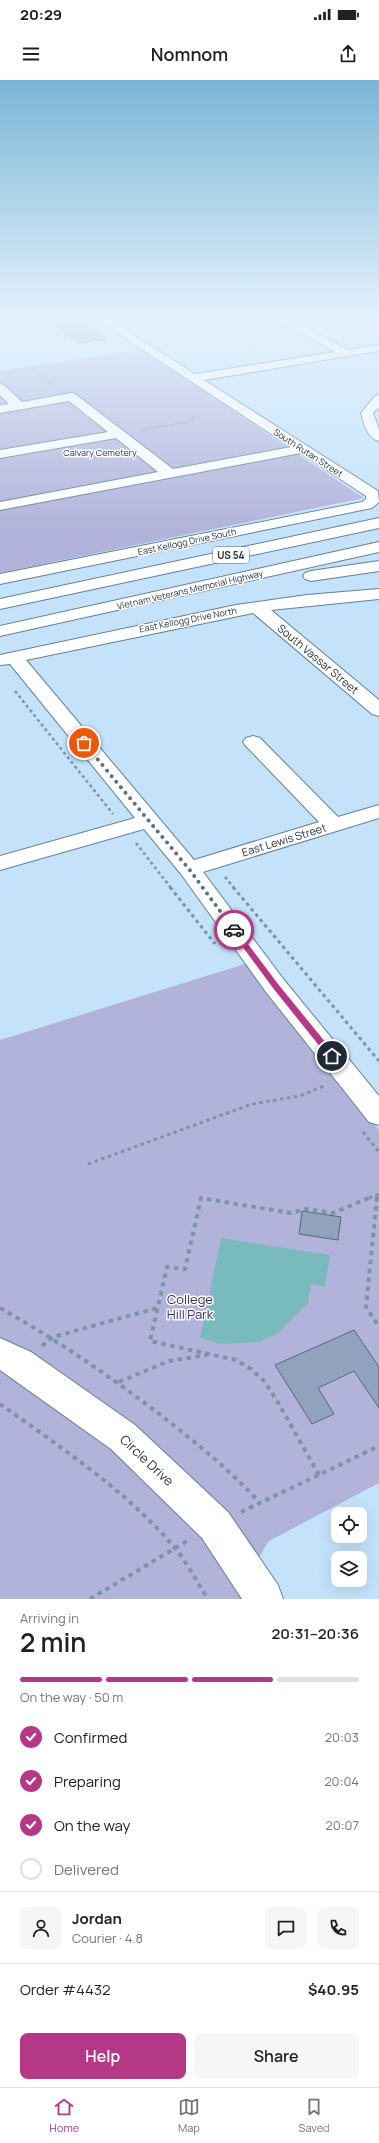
<!DOCTYPE html>
<meta charset="utf-8">
<style>
body{margin:0;font-family:Manrope,sans-serif;background:#f6f6f6;color:#202124;height:100vh;display:flex;flex-direction:column;font-size:15px;white-space:nowrap}
*{box-sizing:border-box;margin:0}
p{font-size:13px;color:#757577}
.icon{flex:none;width:22px;height:22px;fill:none;stroke:currentColor;stroke-width:2;stroke-linecap:round;stroke-linejoin:round}
.map{position:relative;height:1519px;overflow:hidden}
.sheet{display:flex;flex-direction:column;background:#fff;flex:1}
.sheet>*{flex:none}
.buttons{position:absolute;left:331px;top:1427px;display:grid;gap:8px}
.buttons a{display:grid;place-items:center;width:36px;height:36px;border-radius:8px;background:#fff;box-shadow:0 4px 16px #0002;font-size:20px}
.pin{position:absolute;display:grid;place-items:center;width:34px;height:34px;color:#fff;margin:-17px;border:2px solid #fff;border-radius:50%;box-shadow:0 1px 4px #0007}
.courier{position:absolute;display:grid;place-items:center;width:40px;height:40px;margin:-20px;border:3px solid #b53887;border-radius:50%;background:#fff;color:#222;box-shadow:0 1px 5px #0007}
.headline em{font-style:normal;font-weight:600}
.headline div{display:flex;flex-direction:column-reverse}
.headline{display:flex;align-items:center;justify-content:space-between;height:68px;padding:0 20px}
h1{font-size:26px;font-weight:600;line-height:30px}
.bar{display:grid;grid-template-columns:repeat(4,1fr);gap:6px 4px;align-content:center;height:48px;padding:0 20px}
.bar i{height:5px;border-radius:3px;background:#e0e0e0}
.bar .selected{background:#b53887}
.bar p{grid-column:span 4}
.line{display:flex;align-items:center;gap:10px;padding:0 20px;border-top:1px solid #e0e0e0}
.line div{flex:1}
.round{display:grid;place-items:center;flex:none;width:42px;height:42px;border-radius:8px;background:#f6f6f6}
ol{padding:0 20px;list-style:none}
li{display:flex;align-items:center;gap:12px;height:44px}
li p{margin-inline-start:auto}
li .icon{padding:4px;border-radius:50%;background:#b53887;color:#fff;stroke-width:4}
li:last-child{color:#757577}
li i{width:22px;height:22px;border:2px solid #e0e0e0;border-radius:50%}
.action{display:flex;gap:8px;margin-top:auto;padding:8px 20px}
.action a{flex:1;height:46px;border-radius:8px;background:#b53887;color:#fff;font-size:16px;font-weight:600;line-height:46px;text-align:center}
.action a+a{background:#f6f6f6;color:#202124}
.status{display:flex;justify-content:space-between;align-items:center;height:28px;padding:0 20px;background:#fff;direction:ltr}
.status svg{height:11px;fill:currentColor}
header{display:flex;justify-content:space-between;align-items:center;height:52px;padding:0 20px;background:#fff;font-size:18px;font-weight:600}
.dock{display:flex;justify-content:space-around;align-items:center;height:56px;border-top:1px solid #e0e0e0;background:#fff;font-size:11px;color:#757577}
.dock a{display:grid;justify-items:center;gap:2px}
.dock .selected{color:#b53887}
.map>svg:first-child{display:block}
.green{fill:#b2b3db}
.water{fill:#78babe}
.building{fill:#91a2bf;stroke:#576681}
.lines{fill:none;stroke-linecap:round;stroke-linejoin:round}
.minor-casing{stroke:#638096;stroke-width:2}
.highway-casing{stroke:#638096;stroke-width:2}
.path-far3{stroke:#7d94a6;stroke-width:1.5;stroke-dasharray:1.5 1.5;stroke-linecap:butt}
.path-far2{stroke:#7d94a6;stroke-width:2.5;stroke-dasharray:3 3;stroke-linecap:butt}
.path-far1{stroke:#7d94a6;stroke-width:3;stroke-dasharray:3.5 3.5;stroke-linecap:butt}
.path{stroke:#7d94a6;stroke-width:4;stroke-dasharray:4.5 4.5;stroke-linecap:butt}
.minor{fill:#fff;fill-rule:evenodd}
.highway{fill:#fff;fill-rule:evenodd}
.route{fill:#b53887}
.done{stroke:#5c6f7e;stroke-width:4;stroke-dasharray:0 7.2}
.labels{text-anchor:middle;stroke-width:3;stroke-linejoin:round;paint-order:stroke}
.far-park-label{font-size:9px;fill:#302b65;stroke:#fff}
.far-street-label{font-size:9px;fill:#24303a;stroke:#fff}
.shield{fill:#fff;stroke:#666e75;stroke-width:1}
.shield-label{font-size:10px;font-weight:bold;fill:#24303a}
.street-label{font-size:11px;fill:#24303a;stroke:#fff}
.near-park-label{font-size:13px;fill:#302b65;stroke:#fff}
.near-street-label{font-size:13px;fill:#24303a;stroke:#fff}
</style>
<div class="status"><b>20:29</b><svg viewBox="0 0 49 12"><path d="M0 12V9h3v3zM5 12V6h3v6zM10 12V3h3v9zM15 12V0h3v12zM26 1h20v11H26zM47 4h2v5h-2z"/></svg></div>
<header><svg class="icon" aria-label="menu" viewBox="0 0 24 24"><path d="M4 6h16M4 12h16M4 18h16"/></svg>Nomnom<svg class="icon" aria-label="share" viewBox="0 0 24 24"><path d="M12 15V3M7 8l5-5 5 5M5 13v7h14v-7"/></svg></header>
<div class="map">
<svg width="379" height="1519" viewBox="0 0 379 1519">
<rect width="100%" height="100%" fill="#c4e3fb"/>
<g class="green">
<path d="M141,270L364,418L0,493V291Z"/>
<path d="M245,884L379,1050V1403L269,1461L242,1504L249,1519H0V960Z"/>
</g>
<path class="water" d="M221,1158L330,1175L325,1207L311,1204L308,1223L277,1254L259,1262L221,1264L200,1258Z"/>
<g class="building">
<path d="M41,237H72L106,259L80,263Z"/>
<path d="M302,1131L341,1137L338,1160L299,1154Z"/>
<path d="M354,1250L379,1287V1328L354,1291L318,1308L334,1334L312,1344L275,1285Z"/>
</g>
<g class="lines">
<defs>
<g id="minor">
<path d="M93,237H105L195,294L335,272L272,237H285L348,270L379,265V271L204,300L378,411L379,422L372,428L367,429L0,504V494L362,422L366,419V416L301,373L0,430V422L158,392L116,358L0,378V370L108,352L69,321L0,333V325L9,324L0,315V304L4,305L22,322L71,313L75,314L173,389L291,367Z"/>
<path d="M379,509V519L271,530L379,620V636L372,634L253,533L26,580L194,780L319,742L246,666L243,662L246,658L253,656L260,658L338,737L379,725V738L203,792L284,900L379,1016V1045L369,1042L266,912L181,794L144,749L0,790V776L135,738L10,584L0,585V575L236,525L307,515Z"/>
<path d="M0,1258L31,1272L135,1345L228,1432L278,1505L283,1519H242L202,1458L111,1369L0,1290Z"/>
</g>
<g id="highway">
<path d="M379,315V327L373,333L379,349V361C367,358 364,344 361,333L375,316Z"/>
<path d="M379,438V448L0,529V519Z"/>
<path d="M379,462V472L0,556V546Z"/>
<path d="M379,481V491L311,501L305,499L303,496L305,493L311,491Z"/>
</g>
</defs>
<use href="#minor" class="minor-casing"/>
<use href="#highway" class="highway-casing"/>
<g class="path-far3">
<path d="M32,288L54,305"/>
<path d="M140,350L188,342L196,335"/>
</g>
<g class="path-far2">
<path d="M15,611L113,734"/>
<path d="M136,763L171,808"/>
<path d="M225,797L234,808"/>
</g>
<g class="path-far1">
<path d="M170,807L215,864"/>
<path d="M233,807L379,981"/>
<path d="M363,1052L379,1072"/>
<path d="M88,1084L252,1024L300,1016L326,1005"/>
<path d="M369,1118L379,1114"/>
<path d="M377,1118V1115"/>
</g>
<g class="path">
<path d="M377,1117L366,1227L379,1247"/>
<path d="M0,1228C59,1261 114,1299 167,1340C200,1366 232,1392 260,1423"/>
<path d="M42,1266L53,1257L157,1228"/>
<path d="M119,1302L169,1281L207,1275"/>
<path d="M0,1324C59,1366 128,1412 175,1468C187,1483 197,1502 208,1519"/>
<path d="M319,1395L276,1319L264,1301L251,1289L236,1280L150,1261L167,1187L185,1189L201,1118L291,1133L306,1129L333,1133L371,1117"/>
<path d="M241,1432L379,1366"/>
<path d="M90,1519L189,1460"/>
</g>
<use href="#minor" class="minor"/>
<use href="#highway" class="highway"/>
</g>
<linearGradient id="sky" x2="0" y2="1"><stop stop-color="#7bb6d7"/><stop offset="0.53" stop-color="#e4f2fd"/><stop offset="1" stop-color="#e4f2fd" stop-opacity="0"/></linearGradient>
<rect width="379" height="450" fill="url(#sky)"/>
<path class="route" d="M231,848H236L278,904L335,974V978H329L273,908L231,851Z"/>
<g class="lines">
<path class="done" d="M84,663L189,789L234,850"/>
</g>
<g class="labels">
<g class="far-park-label">
<text x="100" y="376">Calvary Cemetery</text>
</g>
<g class="far-street-label">
<text transform="translate(308 373) rotate(33)" y="3">South Rutan Street</text>
<text transform="translate(187 462) rotate(-12)" y="3">East Kellogg Drive South</text>
<text transform="translate(190 510) rotate(-13)" y="3">Vietnam Veterans Memorial Highway</text>
<text transform="translate(188 540) rotate(-11)" y="3">East Kellogg Drive North</text>
</g>
<rect class="shield" x="213" y="467" width="36" height="16" rx="3"/>
<g class="shield-label">
<text x="231" y="479">US 54</text>
</g>
<g class="street-label">
<text transform="translate(318 579) rotate(40)" y="4">South Vassar Street</text>
<text transform="translate(284 760) rotate(-17)" y="4">East Lewis Street</text>
</g>
<g class="near-park-label">
<text x="190" y="1224">College<tspan x="190" dy="15">Hill Park</tspan></text>
</g>
<g class="near-street-label">
<text transform="translate(147 1380) rotate(43)" y="5">Circle Drive</text>
</g>
</g>
</svg>
<div class="buttons">
<a><svg class="icon" aria-label="locate" viewBox="0 0 24 24"><circle cx="12" cy="12" r="6"/><path d="M12 2v4M12 18v4M2 12h4M18 12h4"/></svg></a>
<a><svg class="icon" aria-label="layers" viewBox="0 0 24 24"><path d="M12 4l9 5-9 5-9-5zM3 14l9 5 9-5"/></svg></a>
</div>
<div class="pin" style="left:84px;top:663px;background:#ea580c"><svg class="icon" aria-label="bag" viewBox="0 0 24 24"><path d="M5 8h14l-1 12H6zM9 8a3 3 0 0 1 6 0"/></svg></div>
<div class="pin" style="left:332px;top:976px;background:#1f2937"><svg class="icon" aria-label="home" viewBox="0 0 24 24"><path d="M3 11l9-7 9 7M6 9v11h12V9"/></svg></div>
<div class="courier" style="left:234px;top:850px"><svg class="icon" aria-label="car" viewBox="0 0 24 24"><path d="M5 17H2v-5l4-1 3-4h7l3 4 3 1v5h-3M9 17h6M6 11h13"/><circle cx="7" cy="17" r="2"/><circle cx="17" cy="17" r="2"/></svg></div>
</div>
<section class="sheet">
<div class="headline"><div><h1>2 min</h1><p>Arriving in</p></div><em>20:31–20:36</em></div>
<div class="bar"><i class="selected"></i><i class="selected"></i><i class="selected"></i><i></i><p>On the way · 50 m</p></div>
<ol>
<li><svg class="icon" aria-label="check" viewBox="0 0 24 24"><path d="M5 12l5 5 9-10"/></svg>Confirmed<p>20:03</p></li>
<li><svg class="icon" aria-label="check" viewBox="0 0 24 24"><path d="M5 12l5 5 9-10"/></svg>Preparing<p>20:04</p></li>
<li><svg class="icon" aria-label="check" viewBox="0 0 24 24"><path d="M5 12l5 5 9-10"/></svg>On the way<p>20:07</p></li>
<li><i></i>Delivered</li>
</ol>
<div class="line" style="height:72px"><a class="round"><svg class="icon" aria-label="person" viewBox="0 0 24 24"><circle cx="12" cy="8" r="4"/><path d="M4 21q1-7 8-7t8 7"/></svg></a><div><b>Jordan</b><p>Courier · 4.8</p></div><a class="round"><svg class="icon" aria-label="chat" viewBox="0 0 24 24"><path d="M4 5h16v11H9l-5 4z"/></svg></a><a class="round"><svg class="icon" aria-label="phone" viewBox="0 0 24 24"><path d="M5 4h4l2 5-3 2q2 4 5 5l2-3 5 2v4C11 20 4 13 5 4z"/></svg></a></div>
<div class="line" style="height:52px"><div>Order #4432</div><b>$40.95</b></div>
<div class="action"><a>Help</a><a>Share</a></div>
</section>
<nav class="dock">
<a class="selected"><svg class="icon" aria-label="home" viewBox="0 0 24 24"><path d="M3 11l9-7 9 7M6 9v11h12V9"/></svg>Home</a>
<a><svg class="icon" aria-label="map" viewBox="0 0 24 24"><path d="M3 6l6-2 6 2 6-2v14l-6 2-6-2-6 2zM9 4v14M15 6v14"/></svg>Map</a>
<a><svg class="icon" aria-label="saved" viewBox="0 0 24 24"><path d="M7 4h10v16l-5-4-5 4z"/></svg>Saved</a>
</nav>
